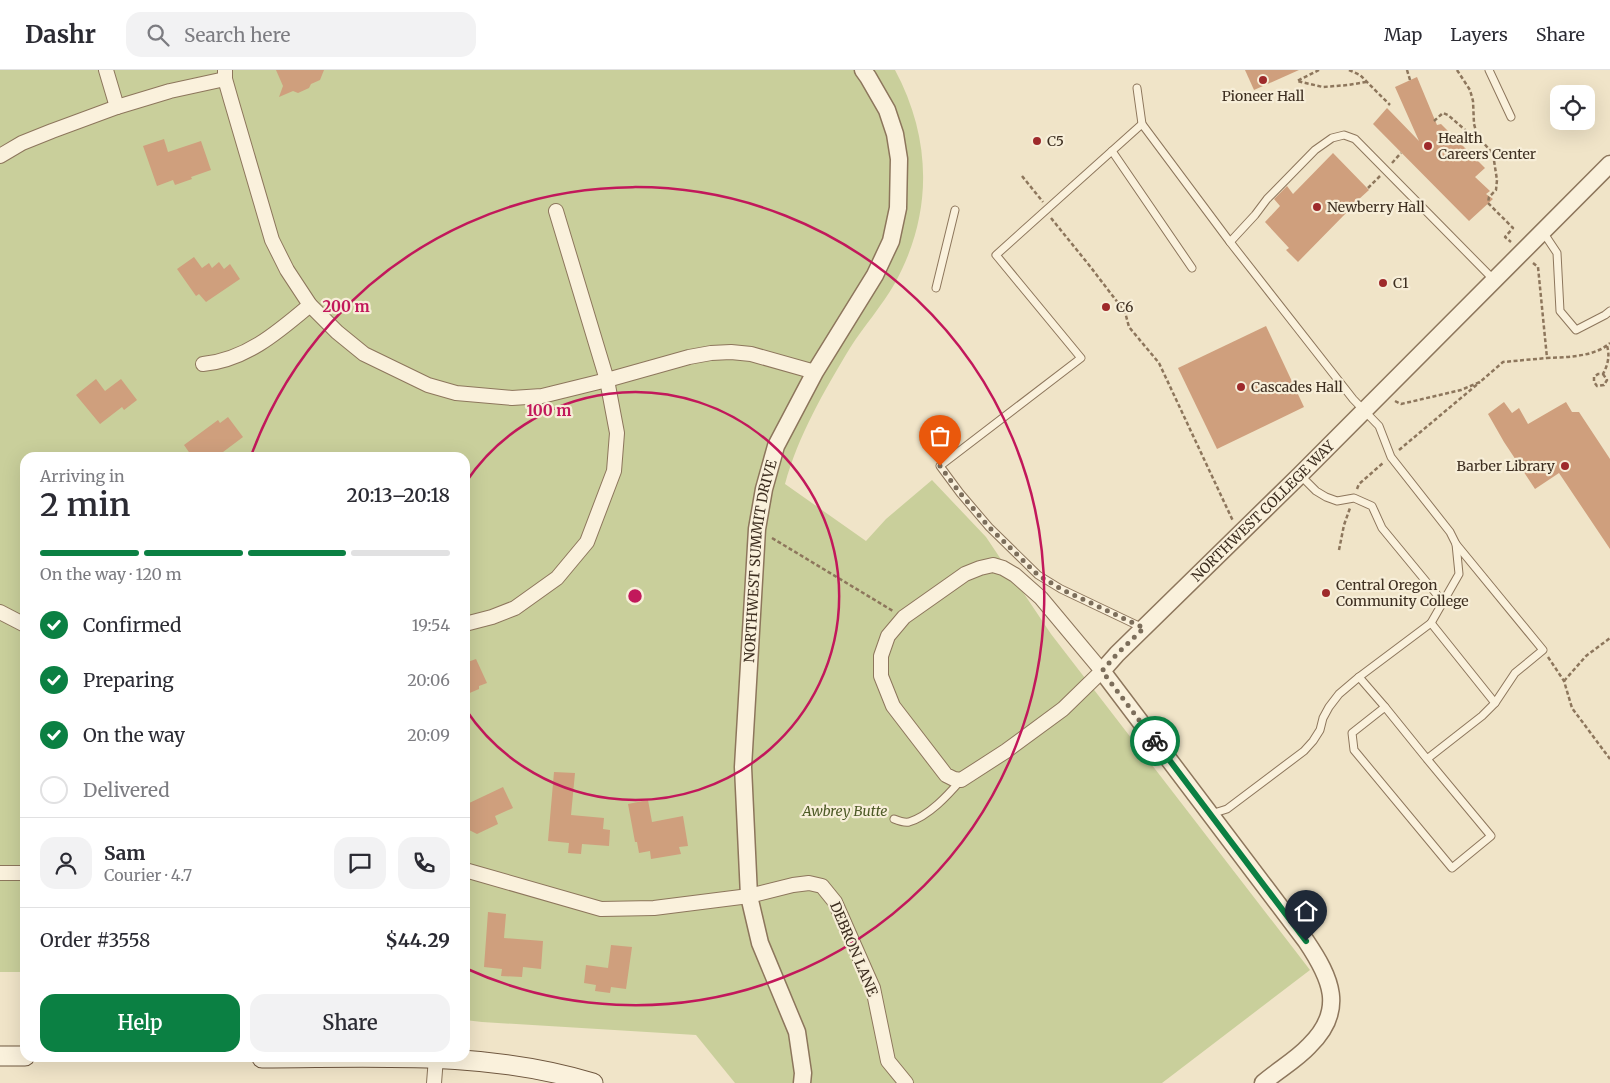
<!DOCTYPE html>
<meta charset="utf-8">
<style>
body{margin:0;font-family:Merriweather,serif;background:#f2f2f3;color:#2b2b33;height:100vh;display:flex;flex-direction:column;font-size:19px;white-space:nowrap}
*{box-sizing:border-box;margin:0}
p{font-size:16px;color:#7c7c81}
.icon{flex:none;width:28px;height:28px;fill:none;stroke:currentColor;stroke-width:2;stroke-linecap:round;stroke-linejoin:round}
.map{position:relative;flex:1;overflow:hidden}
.side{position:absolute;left:20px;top:382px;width:450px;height:610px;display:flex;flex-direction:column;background:#fff;border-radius:15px;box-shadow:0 5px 20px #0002}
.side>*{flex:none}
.controls{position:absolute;left:1550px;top:15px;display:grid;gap:10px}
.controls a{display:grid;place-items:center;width:45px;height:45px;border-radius:10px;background:#fff;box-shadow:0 5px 20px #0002;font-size:25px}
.pin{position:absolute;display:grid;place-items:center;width:42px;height:42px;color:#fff;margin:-51px -21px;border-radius:50% 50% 50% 0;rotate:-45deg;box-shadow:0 0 5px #0007}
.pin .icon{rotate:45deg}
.courier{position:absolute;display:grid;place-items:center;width:50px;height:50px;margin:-25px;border:4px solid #0b8043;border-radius:50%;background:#fff;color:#222;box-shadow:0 1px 6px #0007}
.headline em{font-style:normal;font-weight:600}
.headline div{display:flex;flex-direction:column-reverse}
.headline{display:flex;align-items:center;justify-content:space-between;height:85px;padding:0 20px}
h1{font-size:32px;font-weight:600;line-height:38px}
.bar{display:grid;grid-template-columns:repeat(4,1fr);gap:8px 5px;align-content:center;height:60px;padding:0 20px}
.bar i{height:6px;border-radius:4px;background:#e1e1e2}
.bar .current{background:#0b8043}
.bar p{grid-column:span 4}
.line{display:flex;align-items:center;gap:12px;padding:0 20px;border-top:1px solid #e1e1e2}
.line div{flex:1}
.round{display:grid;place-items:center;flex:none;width:52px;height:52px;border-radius:15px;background:#f2f2f3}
ol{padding:0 20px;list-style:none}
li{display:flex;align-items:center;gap:15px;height:55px}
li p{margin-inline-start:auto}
li .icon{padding:5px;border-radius:50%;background:#0b8043;color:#fff;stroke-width:4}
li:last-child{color:#7c7c81}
li i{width:28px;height:28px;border:2px solid #e1e1e2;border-radius:50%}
.primary-button{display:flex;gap:10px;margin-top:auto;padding:10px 20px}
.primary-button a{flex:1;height:58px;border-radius:15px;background:#0b8043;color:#fff;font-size:20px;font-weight:600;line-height:58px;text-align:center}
.primary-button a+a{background:#f2f2f3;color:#2b2b33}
header{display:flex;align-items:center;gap:30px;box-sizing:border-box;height:70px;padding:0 25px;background:#fff;border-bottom:1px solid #e1e1e2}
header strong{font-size:24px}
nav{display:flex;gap:28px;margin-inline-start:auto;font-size:18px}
.search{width:350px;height:45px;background:#f2f2f3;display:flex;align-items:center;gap:12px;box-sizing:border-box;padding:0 18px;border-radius:15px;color:#7c7c81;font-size:19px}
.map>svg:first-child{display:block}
.green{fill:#c9cf9b}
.building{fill:#cf9f7d}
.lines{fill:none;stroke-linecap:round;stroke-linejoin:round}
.service-casing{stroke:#8d765c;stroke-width:9}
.minor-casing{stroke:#8d765c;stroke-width:16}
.tertiary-casing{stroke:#8d765c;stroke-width:19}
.secondary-casing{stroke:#6f573f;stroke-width:21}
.path{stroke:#8d765c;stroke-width:2.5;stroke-dasharray:4 2.5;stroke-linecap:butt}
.service{stroke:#faf1dc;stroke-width:7}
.minor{stroke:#faf1dc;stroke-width:14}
.tertiary{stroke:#faf1dc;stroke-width:16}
.secondary{stroke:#faf1dc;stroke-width:19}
.done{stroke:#7c6e5b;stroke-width:5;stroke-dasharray:0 9}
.route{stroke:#0b8043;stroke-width:6}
.ring{fill:none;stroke:#c2185b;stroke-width:2.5}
.poi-dot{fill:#9e2a2b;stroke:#f7eed8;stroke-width:2}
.labels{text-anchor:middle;stroke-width:4.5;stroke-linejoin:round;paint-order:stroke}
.poi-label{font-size:14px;fill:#3d2e20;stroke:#f7eed8;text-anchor:start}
.street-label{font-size:14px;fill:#3d2e20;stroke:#f7eed8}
.park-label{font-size:14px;font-style:italic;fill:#4d5a26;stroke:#f7eed8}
.centre{fill:#c2185b;stroke:#f7eed8;stroke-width:2.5}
.ring-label{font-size:15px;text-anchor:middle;font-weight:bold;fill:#c2185b;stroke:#f7eed8;stroke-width:4.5;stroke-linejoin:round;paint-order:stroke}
</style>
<header>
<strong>Dashr</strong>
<div class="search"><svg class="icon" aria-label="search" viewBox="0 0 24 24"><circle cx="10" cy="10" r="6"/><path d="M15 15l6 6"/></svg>Search here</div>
<nav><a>Map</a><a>Layers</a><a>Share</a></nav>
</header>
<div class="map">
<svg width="1610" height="1013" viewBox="0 0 1610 1013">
<rect width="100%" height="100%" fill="#f0e4c8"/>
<path class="green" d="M0,0H895C932,69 933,144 895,213C882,236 864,256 850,278C824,321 798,366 785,414L866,471L886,449L932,410L986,467L1051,564L1310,900L1162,1013H735L696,965L482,952L465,950V388H25V902H0Z"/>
<g class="building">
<path d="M276,0H324L320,10L311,14L309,18L298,23L293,21L279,27L283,16Z"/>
<path d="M1245,0H1299L1254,20Z"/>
<path d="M1417,7L1437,55L1441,54L1485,98L1475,107L1490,121L1486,124L1493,129L1469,151L1373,54L1387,38L1419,71L1395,17Z"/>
<path d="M164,69L168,82L201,71L211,100L191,107L192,109L175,115L173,110L157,116L143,76Z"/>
<path d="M1333,83L1369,120L1358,130L1361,132L1353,140L1350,139L1298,192L1286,180L1289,178L1265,152L1280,136L1274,129L1287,116L1293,124Z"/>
<path d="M194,187L202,198L209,193L212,198L219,192L224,199L230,194L240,209L206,232L199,224L196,226L177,199Z"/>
<path d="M1266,256L1304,337L1217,379L1178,298Z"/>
<path d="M96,309L105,321L121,309L137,330L124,340L122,337L100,354L76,325Z"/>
<path d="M1504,332L1512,343L1519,338L1528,354L1566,332L1572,342H1579L1610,389V479L1559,403L1535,419L1504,372L1488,344Z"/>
<path d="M228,347L243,367L215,388H193L184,375L218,350L220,353Z"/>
<path d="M476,589L487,613L479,616V619L465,625V593Z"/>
<path d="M554,702L575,703L571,745L604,748L603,759L610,760L609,776L582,774L581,784L568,783L569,773L548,771Z"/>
<path d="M503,717L513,738L495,746L498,754L477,764L465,758V735Z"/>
<path d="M648,730L652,752L683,746L688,776L679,777L681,784L651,789L650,781L639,783L637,772H635L628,734Z"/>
<path d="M488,842L506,844L504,868L543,871L541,899L523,897L522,907L501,906L502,899L484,897Z"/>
<path d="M611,875L632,877L626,919L611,917L610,923L595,921L596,915L584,913L586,895L608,898Z"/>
</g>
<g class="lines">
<defs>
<g id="service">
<path d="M1489,0L1511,47"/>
<path d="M1137,18L1142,54"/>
<path d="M1112,81L1192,198"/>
<path d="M1543,162L1557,183L1560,241L1576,260L1605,245L1610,241"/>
<path d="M1230,172L1255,145L1267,129L1315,80L1332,68L1344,65L1355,69L1494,210"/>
<path d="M936,218L955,140"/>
<path d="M1301,406L1316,421L1326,427L1337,431L1354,428L1372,436L1382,458L1443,532"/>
<path d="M1431,553L1495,633"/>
<path d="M1143,558L1061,519L1038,505L989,457L960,423L940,396L1081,288L996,185L1142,54L1230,172L1353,329L1379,356L1391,387L1450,462L1456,474L1459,504L1431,553L1359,607L1339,624L1329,637L1323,648L1320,660L1313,671L1304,681L1227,739L1211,744"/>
<path d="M1359,607L1385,637"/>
<path d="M1427,689L1385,637L1352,663L1354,680L1452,798L1491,766L1427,689L1482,646L1495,633L1515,603L1543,580L1456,474"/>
<path d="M894,749C899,751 904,753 909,752C929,746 948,725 961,710"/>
</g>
<g id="minor">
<path d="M106,0L117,37"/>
<path d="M225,0V9L231,30L272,170L287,200L310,235L337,262L364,284L428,315L456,323L512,328L542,326L607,310L689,287L711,283L731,282L751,284L815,302"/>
<path d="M0,86L22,73L52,61L117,37L170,21L225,9"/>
<path d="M203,294C246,290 278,262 310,235"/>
<path d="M993,495L1003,498L1015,505L1041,528L1102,601L1063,639L1006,681L961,710L954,709L946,705L893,636L881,606V586L888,566L904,547L965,504L980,498Z"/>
<path d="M0,542L25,555"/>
<path d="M465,554L492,547L515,538L557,508L587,472L614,401L617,363L607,310L556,141"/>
<path d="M465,800L601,839L654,838L749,826L793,815L809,813L822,816L835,832L873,918L888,991L906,1013"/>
<path d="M0,803H25"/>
<path d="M434,1013L436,988"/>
</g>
<g id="tertiary">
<path id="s1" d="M802,1013L803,1003L797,962L760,873L749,826L743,697L757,459L764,419L776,376L815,302L875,205L891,171L898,138L899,89L895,64L887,40L868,7L863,0"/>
<path id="s2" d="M1263,1013C1278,1000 1296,990 1309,976C1346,940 1331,908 1306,871L1102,601L1117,584L1300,405L1610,94"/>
</g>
<g id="secondary">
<path d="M0,986H25"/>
<path d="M262,988C372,988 486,980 593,1013"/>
</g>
</defs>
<use href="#service" class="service-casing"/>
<use href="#minor" class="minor-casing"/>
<use href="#tertiary" class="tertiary-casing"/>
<use href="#secondary" class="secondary-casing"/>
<g class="path">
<path d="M1319,0L1297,11L1323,17L1348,15L1366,12"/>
<path d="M1349,0L1360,5L1390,35"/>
<path d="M1407,0L1410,10"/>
<path d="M1457,0L1470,20L1473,31L1474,54L1478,68"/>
<path d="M1434,51L1443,43L1448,45L1472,66L1482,71L1493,84L1497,110L1496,120L1489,127L1488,133L1513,158L1505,167L1511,172"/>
<path d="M1392,93L1401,83"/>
<path d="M1022,106L1043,132"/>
<path d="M1368,118L1380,106"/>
<path d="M1051,148L1089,195L1125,242L1129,257L1159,293L1233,451"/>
<path d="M1533,193L1538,197L1547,288C1568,287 1594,287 1610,273"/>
<path d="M1603,304L1607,310L1604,315L1597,316L1594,312V307L1598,304H1603C1608,295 1610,285 1607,276"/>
<path d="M1395,331L1401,334L1461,320L1480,312L1503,292L1547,288"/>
<path d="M1399,380L1480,312"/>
<path d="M1357,419L1359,414L1383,393"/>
<path d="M772,468L893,541"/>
<path d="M1339,480L1344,455L1350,438"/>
<path d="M1548,587L1564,611L1572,638L1610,689"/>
<path d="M1564,611L1586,586L1610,568"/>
</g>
<use href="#service" class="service"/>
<use href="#minor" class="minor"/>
<use href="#tertiary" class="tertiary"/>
<use href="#secondary" class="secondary"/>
</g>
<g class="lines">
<path class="done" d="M940,396L960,423L989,457L1038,505L1061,519L1144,558L1117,584L1102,601L1155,671"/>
<path class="route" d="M1155,671L1306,871"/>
</g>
<g class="ring">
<path d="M466 412A204 204 0 1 1 466 640"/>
<path d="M251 386A409 409 0 1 1 465 898"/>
</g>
<g class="poi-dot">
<circle cx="1263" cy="10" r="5"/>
<circle cx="1037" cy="71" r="5"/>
<circle cx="1428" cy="76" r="5"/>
<circle cx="1317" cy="137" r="5"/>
<circle cx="1383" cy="213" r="5"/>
<circle cx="1106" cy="237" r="5"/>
<circle cx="1241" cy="317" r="5"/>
<circle cx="1565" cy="396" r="5"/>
<circle cx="1326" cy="523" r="5"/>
</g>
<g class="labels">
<g class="poi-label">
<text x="1263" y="31" text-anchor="middle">Pioneer Hall</text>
<text x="1438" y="73">Health<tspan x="1438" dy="16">Careers Center</tspan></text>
<text x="1047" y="76">C5</text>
<text x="1327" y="142">Newberry Hall</text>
<text x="1393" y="218">C1</text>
<text x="1116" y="242">C6</text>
<text x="1251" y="322">Cascades Hall</text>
<text x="1555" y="401" text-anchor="end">Barber Library</text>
<text x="1336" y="520">Central Oregon<tspan x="1336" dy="16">Community College</tspan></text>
</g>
<g class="street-label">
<text dy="5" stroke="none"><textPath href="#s2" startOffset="742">NORTHWEST COLLEGE WAY</textPath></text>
<text dy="5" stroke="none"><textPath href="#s1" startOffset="532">NORTHWEST SUMMIT DRIVE</textPath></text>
<text transform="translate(854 879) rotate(67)" y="5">DEBRON LANE</text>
</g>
<g class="park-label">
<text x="845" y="746">Awbrey Butte</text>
</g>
</g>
<circle cx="635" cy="526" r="8" class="centre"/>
<g class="ring-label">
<text x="346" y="242">200 m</text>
<text x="549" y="346">100 m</text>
</g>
</svg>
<div class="controls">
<a><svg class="icon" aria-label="locate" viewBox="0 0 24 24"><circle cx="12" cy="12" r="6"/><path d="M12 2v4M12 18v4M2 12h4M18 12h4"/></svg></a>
</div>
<div class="pin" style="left:940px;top:396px;background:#ea580c"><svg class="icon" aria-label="bag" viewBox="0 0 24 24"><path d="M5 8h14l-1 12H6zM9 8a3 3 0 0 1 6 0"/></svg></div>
<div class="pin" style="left:1306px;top:871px;background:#1f2937"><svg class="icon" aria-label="home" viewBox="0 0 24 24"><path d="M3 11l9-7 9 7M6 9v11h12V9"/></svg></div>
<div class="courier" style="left:1155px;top:671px"><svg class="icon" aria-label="bike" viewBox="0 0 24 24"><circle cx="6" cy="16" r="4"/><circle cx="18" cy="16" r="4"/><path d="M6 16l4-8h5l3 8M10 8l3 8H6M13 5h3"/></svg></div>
<section class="side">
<div class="headline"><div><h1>2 min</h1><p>Arriving in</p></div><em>20:13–20:18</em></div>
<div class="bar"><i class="current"></i><i class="current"></i><i class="current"></i><i></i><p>On the way · 120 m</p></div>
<ol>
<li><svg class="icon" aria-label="check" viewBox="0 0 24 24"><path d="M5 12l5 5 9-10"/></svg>Confirmed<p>19:54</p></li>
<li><svg class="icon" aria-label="check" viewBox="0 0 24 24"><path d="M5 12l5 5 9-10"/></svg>Preparing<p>20:06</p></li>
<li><svg class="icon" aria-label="check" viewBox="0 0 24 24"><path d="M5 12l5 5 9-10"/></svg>On the way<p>20:09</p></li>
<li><i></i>Delivered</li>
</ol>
<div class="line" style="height:90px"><a class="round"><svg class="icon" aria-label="person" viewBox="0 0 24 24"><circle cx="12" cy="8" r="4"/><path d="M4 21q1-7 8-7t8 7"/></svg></a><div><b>Sam</b><p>Courier · 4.7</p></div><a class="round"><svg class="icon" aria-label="chat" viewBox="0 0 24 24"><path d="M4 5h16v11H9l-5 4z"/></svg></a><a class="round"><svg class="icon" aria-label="phone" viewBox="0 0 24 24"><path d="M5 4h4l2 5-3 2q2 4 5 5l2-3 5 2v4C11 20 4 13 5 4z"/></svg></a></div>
<div class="line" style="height:65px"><div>Order #3558</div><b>$44.29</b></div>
<div class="primary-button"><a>Help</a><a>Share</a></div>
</section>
</div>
